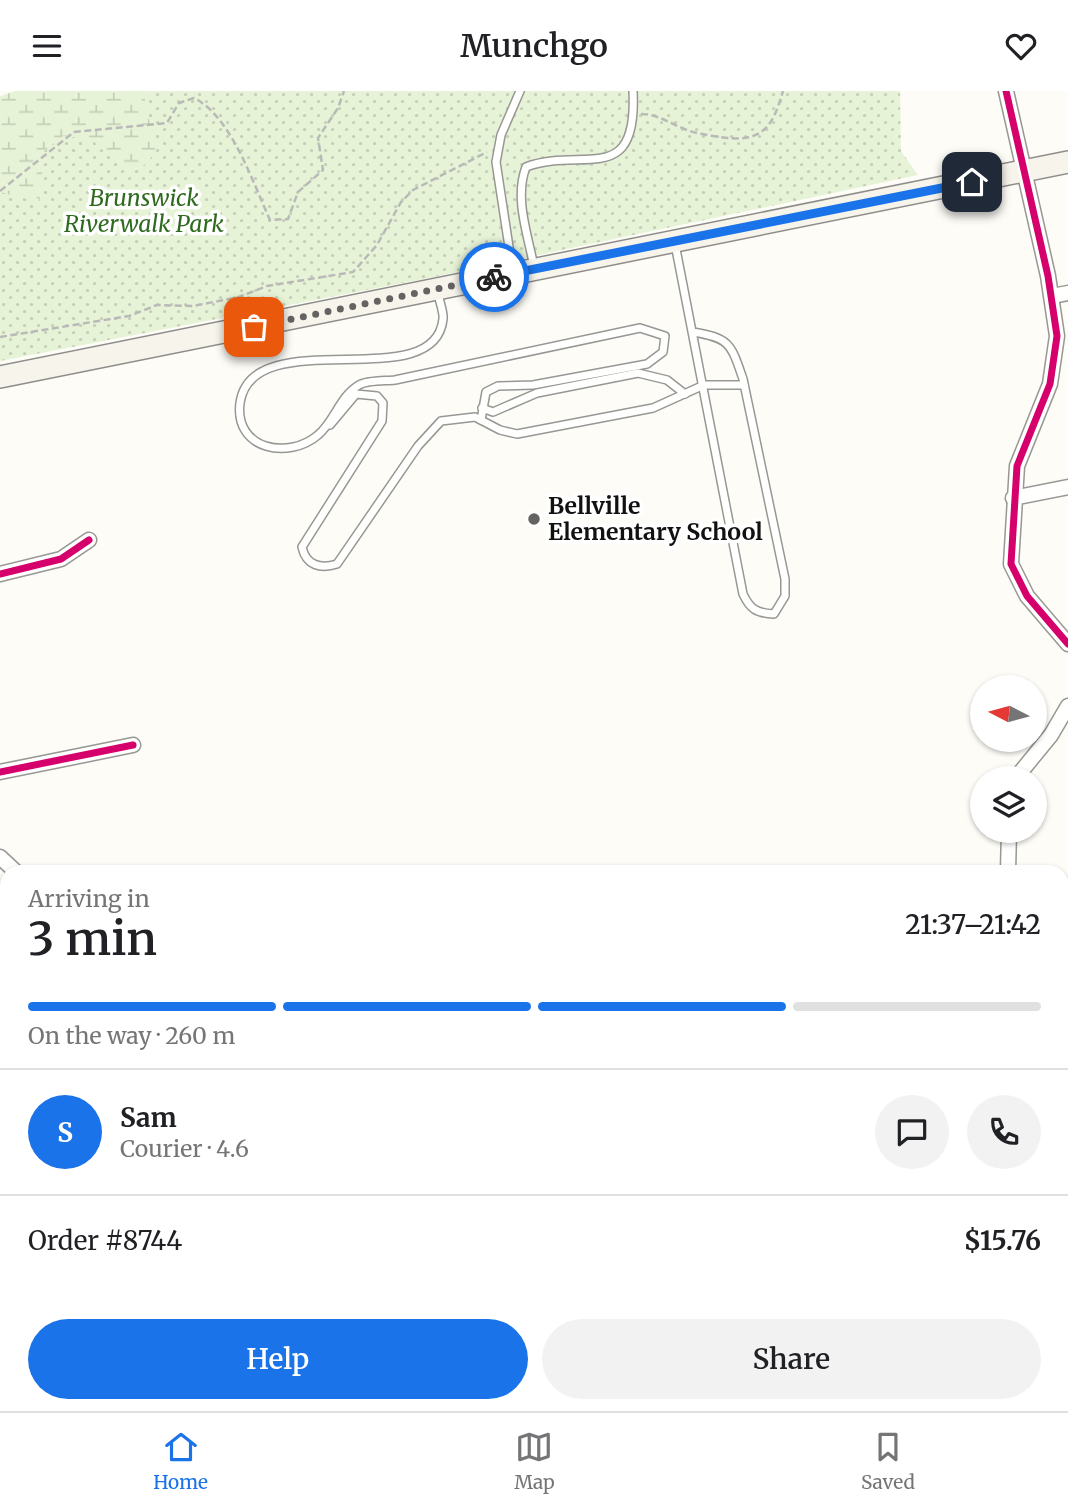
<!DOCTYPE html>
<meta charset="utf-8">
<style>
body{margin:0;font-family:Merriweather,serif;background:#f2f2f2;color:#202124;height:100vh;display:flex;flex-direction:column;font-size:26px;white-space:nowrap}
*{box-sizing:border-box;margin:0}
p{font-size:23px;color:#757577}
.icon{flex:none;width:38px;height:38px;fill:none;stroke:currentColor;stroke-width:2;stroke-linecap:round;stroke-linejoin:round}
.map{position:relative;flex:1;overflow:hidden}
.panel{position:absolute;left:0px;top:774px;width:1069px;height:548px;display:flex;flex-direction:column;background:#fff;border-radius:21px 21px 0 0;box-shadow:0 2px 5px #0004}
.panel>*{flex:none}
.needle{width:46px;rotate:276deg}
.buttons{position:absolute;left:970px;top:584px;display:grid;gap:14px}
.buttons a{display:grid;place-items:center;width:77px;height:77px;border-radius:50%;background:#fff;box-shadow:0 2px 5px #0004;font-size:35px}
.pin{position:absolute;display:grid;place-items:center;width:60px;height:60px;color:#fff;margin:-30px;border-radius:14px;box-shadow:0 4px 10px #0006}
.courier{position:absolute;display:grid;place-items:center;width:70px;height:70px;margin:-35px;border:5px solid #1a73e8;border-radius:50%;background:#fff;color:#222;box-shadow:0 2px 9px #0007}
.head em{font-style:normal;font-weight:600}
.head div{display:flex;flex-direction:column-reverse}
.head{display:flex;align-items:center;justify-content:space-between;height:119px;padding:0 28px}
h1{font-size:46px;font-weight:600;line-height:52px}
.bar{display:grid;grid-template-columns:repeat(4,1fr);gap:10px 7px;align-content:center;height:84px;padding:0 28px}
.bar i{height:9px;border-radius:5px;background:#e0e0e0}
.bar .active{background:#1a73e8}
.bar p{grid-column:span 4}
.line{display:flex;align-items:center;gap:18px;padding:0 28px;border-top:2px solid #e0e0e0}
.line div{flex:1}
.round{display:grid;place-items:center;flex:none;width:74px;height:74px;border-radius:37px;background:#f2f2f2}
.cta{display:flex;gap:14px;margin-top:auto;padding:14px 28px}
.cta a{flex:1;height:80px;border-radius:42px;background:#1a73e8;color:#fff;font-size:28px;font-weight:600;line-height:80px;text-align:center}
.cta a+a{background:#f2f2f2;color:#202124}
header{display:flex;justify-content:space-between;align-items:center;height:91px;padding:0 28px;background:#fff;font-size:32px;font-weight:600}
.tabs{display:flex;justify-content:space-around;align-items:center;height:98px;border-top:2px solid #e0e0e0;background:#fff;font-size:19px;color:#757577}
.tabs a{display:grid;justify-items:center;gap:4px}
.tabs .active{color:#1a73e8}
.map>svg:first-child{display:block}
.grass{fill:url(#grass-dots)}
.wetland{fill:url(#wetland-marsh)}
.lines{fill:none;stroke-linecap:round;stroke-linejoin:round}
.stream{stroke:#cde8f7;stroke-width:3.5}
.lane-casing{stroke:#979795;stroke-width:10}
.street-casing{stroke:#979795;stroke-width:17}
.secondary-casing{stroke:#8e8d8b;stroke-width:24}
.path{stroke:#b9b9b8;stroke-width:2.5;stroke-dasharray:7 3.5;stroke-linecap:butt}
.lane{stroke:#fffffe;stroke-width:7}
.street{stroke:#fffffe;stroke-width:14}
.secondary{stroke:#f6f4eb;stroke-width:21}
.cycleway-casing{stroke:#fff;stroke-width:11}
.cycleway{stroke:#d6006c;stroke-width:7}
.done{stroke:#646362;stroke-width:7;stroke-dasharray:0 12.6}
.route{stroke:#1a73e8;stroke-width:9}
.poi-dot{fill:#646362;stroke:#fff;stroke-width:2.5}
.labels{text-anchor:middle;stroke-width:7;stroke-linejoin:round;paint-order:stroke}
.park-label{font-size:23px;font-style:italic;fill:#2f6b1f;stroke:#fff}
.poi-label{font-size:23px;font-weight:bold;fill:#111;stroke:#fff;text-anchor:start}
</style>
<header><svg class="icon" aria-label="menu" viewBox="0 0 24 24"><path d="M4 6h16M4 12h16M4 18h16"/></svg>Munchgo<svg class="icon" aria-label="heart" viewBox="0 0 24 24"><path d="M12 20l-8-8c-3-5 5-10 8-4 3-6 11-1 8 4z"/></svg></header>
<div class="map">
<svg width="1068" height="1320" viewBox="0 0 1068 1320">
<defs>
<pattern id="grass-dots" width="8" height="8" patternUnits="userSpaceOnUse" patternTransform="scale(1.75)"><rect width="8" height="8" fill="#e7f3d7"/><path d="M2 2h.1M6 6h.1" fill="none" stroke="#c5cfb8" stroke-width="1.8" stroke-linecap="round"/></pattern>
<pattern id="wetland-marsh" width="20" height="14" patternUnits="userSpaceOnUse" patternTransform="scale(1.75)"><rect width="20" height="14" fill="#e7f3d7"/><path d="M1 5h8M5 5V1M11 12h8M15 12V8" fill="none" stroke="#c5cfb8"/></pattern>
</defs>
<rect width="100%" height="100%" fill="#fdfcf7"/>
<path class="grass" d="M108,0H900L901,60L918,84L434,186L0,270V24Z"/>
<g class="wetland">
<path d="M15,0H145C145,7 145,16 146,22C148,29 154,36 155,43C160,63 145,79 126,81L91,48L63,45L43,61C40,78 46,96 38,111L0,101V5Z"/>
<path d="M0,848L7,850V1234L0,1227Z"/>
<path d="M60,1314H196L198,1320H62Z"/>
</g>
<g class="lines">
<g class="stream">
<path d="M0,1132L7,1150"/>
<path d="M99,1314L103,1320"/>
</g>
<defs>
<g id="lane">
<path d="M675,153L743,503C750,518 756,522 774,523L785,505V488L743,288C731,253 730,247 693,241"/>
<path d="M534,176C528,144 514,107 526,76C582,55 638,98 633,0"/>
<path d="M513,182L496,71L501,44L520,0"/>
<path d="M438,202C439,210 444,221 443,228C435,307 252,229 240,312C234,359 289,369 318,344C334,331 340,305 359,294C367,289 385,290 395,289L640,237L665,245L663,261L647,273L533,294L498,295L486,301L481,329"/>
<path d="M482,317L493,321L537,302L638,282L667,289L685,303"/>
<path d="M330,334L356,303L377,305L383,312L382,330L302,456C306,475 321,478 337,473L418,355L441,330L475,326L500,339L517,343L653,317L704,294H744"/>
</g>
<g id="street">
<path d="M1006,0L1048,185L1057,245L1050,293L1017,375L1011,473L1027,505L1068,553"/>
<path d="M1052,205L1068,202"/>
<path d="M1013,407L1068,396"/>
<path d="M0,483L61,468L89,449"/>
<path d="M0,681L133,654"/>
<path d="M1015,688L1051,644L1068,615"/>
<path d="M0,766L15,780"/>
<path d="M1008,780L1009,740"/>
<path d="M1062,872L1068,870"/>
<path d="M1062,1044L1068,1043"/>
<path d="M250,1314L253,1320"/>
</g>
<path id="secondary" d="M0,286L1068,71"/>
</defs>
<use href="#lane" class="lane-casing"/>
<use href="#street" class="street-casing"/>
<use href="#secondary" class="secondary-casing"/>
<g class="path">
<path d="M641,23C658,23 671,33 687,39C697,43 708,44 719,46C761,52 772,39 783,0"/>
<path d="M0,100L74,41L167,32L179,12L194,7C231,25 253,92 270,129L288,128L298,101L323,79L318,47L338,17L344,0"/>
<path d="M0,246L129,225L157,214L193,215L239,206L267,195L353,181L377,154L401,111L413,99L487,61"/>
</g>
<use href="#lane" class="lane"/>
<use href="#street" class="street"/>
<use href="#secondary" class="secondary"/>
<defs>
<g id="cycleway">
<path d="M1006,0L1048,185L1057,245L1050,293L1017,375L1011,473L1027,505L1068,553"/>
<path d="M0,483L61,468L89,449"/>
<path d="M0,681L133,654"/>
</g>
</defs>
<use href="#cycleway" class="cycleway-casing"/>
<use href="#cycleway" class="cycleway"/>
</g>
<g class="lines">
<path class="done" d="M254,236L494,186"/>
<path class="route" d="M494,186L972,91"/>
</g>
<circle class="poi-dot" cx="534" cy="428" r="7"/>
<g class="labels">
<g class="park-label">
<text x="144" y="115">Brunswick<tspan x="144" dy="26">Riverwalk Park</tspan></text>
</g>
<g class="poi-label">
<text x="548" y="423">Bellville<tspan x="548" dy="26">Elementary School</tspan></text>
</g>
</g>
</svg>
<div class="buttons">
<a><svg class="needle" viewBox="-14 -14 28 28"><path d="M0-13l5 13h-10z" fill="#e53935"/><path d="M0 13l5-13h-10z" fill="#757577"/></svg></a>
<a><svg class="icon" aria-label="layers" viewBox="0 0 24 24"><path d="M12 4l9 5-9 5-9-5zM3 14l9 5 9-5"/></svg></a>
</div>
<div class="pin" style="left:254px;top:236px;background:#ea580c"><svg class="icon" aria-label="bag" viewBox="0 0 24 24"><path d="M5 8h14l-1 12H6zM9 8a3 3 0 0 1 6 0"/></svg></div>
<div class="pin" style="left:972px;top:91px;background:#1f2937"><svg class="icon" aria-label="home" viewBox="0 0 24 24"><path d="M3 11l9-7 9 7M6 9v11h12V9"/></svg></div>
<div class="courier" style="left:494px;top:186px"><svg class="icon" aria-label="bike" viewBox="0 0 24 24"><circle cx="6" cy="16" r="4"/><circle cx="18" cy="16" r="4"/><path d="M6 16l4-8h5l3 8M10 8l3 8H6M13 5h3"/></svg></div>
<section class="panel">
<div class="head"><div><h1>3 min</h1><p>Arriving in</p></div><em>21:37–21:42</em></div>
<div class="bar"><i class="active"></i><i class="active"></i><i class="active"></i><i></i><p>On the way · 260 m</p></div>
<div class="line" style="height:126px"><b class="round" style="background:#1a73e8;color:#fff">S</b><div><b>Sam</b><p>Courier · 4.6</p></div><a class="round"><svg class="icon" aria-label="chat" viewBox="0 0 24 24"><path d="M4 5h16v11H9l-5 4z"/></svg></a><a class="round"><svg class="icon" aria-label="phone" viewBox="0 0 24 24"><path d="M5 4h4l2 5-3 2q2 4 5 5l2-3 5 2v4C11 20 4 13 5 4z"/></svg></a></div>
<div class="line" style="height:91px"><div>Order #8744</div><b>$15.76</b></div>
<div class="cta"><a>Help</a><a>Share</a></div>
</section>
</div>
<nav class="tabs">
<a class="active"><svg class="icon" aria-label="home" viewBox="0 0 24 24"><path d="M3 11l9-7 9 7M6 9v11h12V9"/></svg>Home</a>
<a><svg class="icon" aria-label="map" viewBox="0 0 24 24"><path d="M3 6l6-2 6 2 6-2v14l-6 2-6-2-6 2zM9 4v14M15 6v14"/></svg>Map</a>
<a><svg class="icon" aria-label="saved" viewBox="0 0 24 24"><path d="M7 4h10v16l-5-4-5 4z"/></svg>Saved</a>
</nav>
